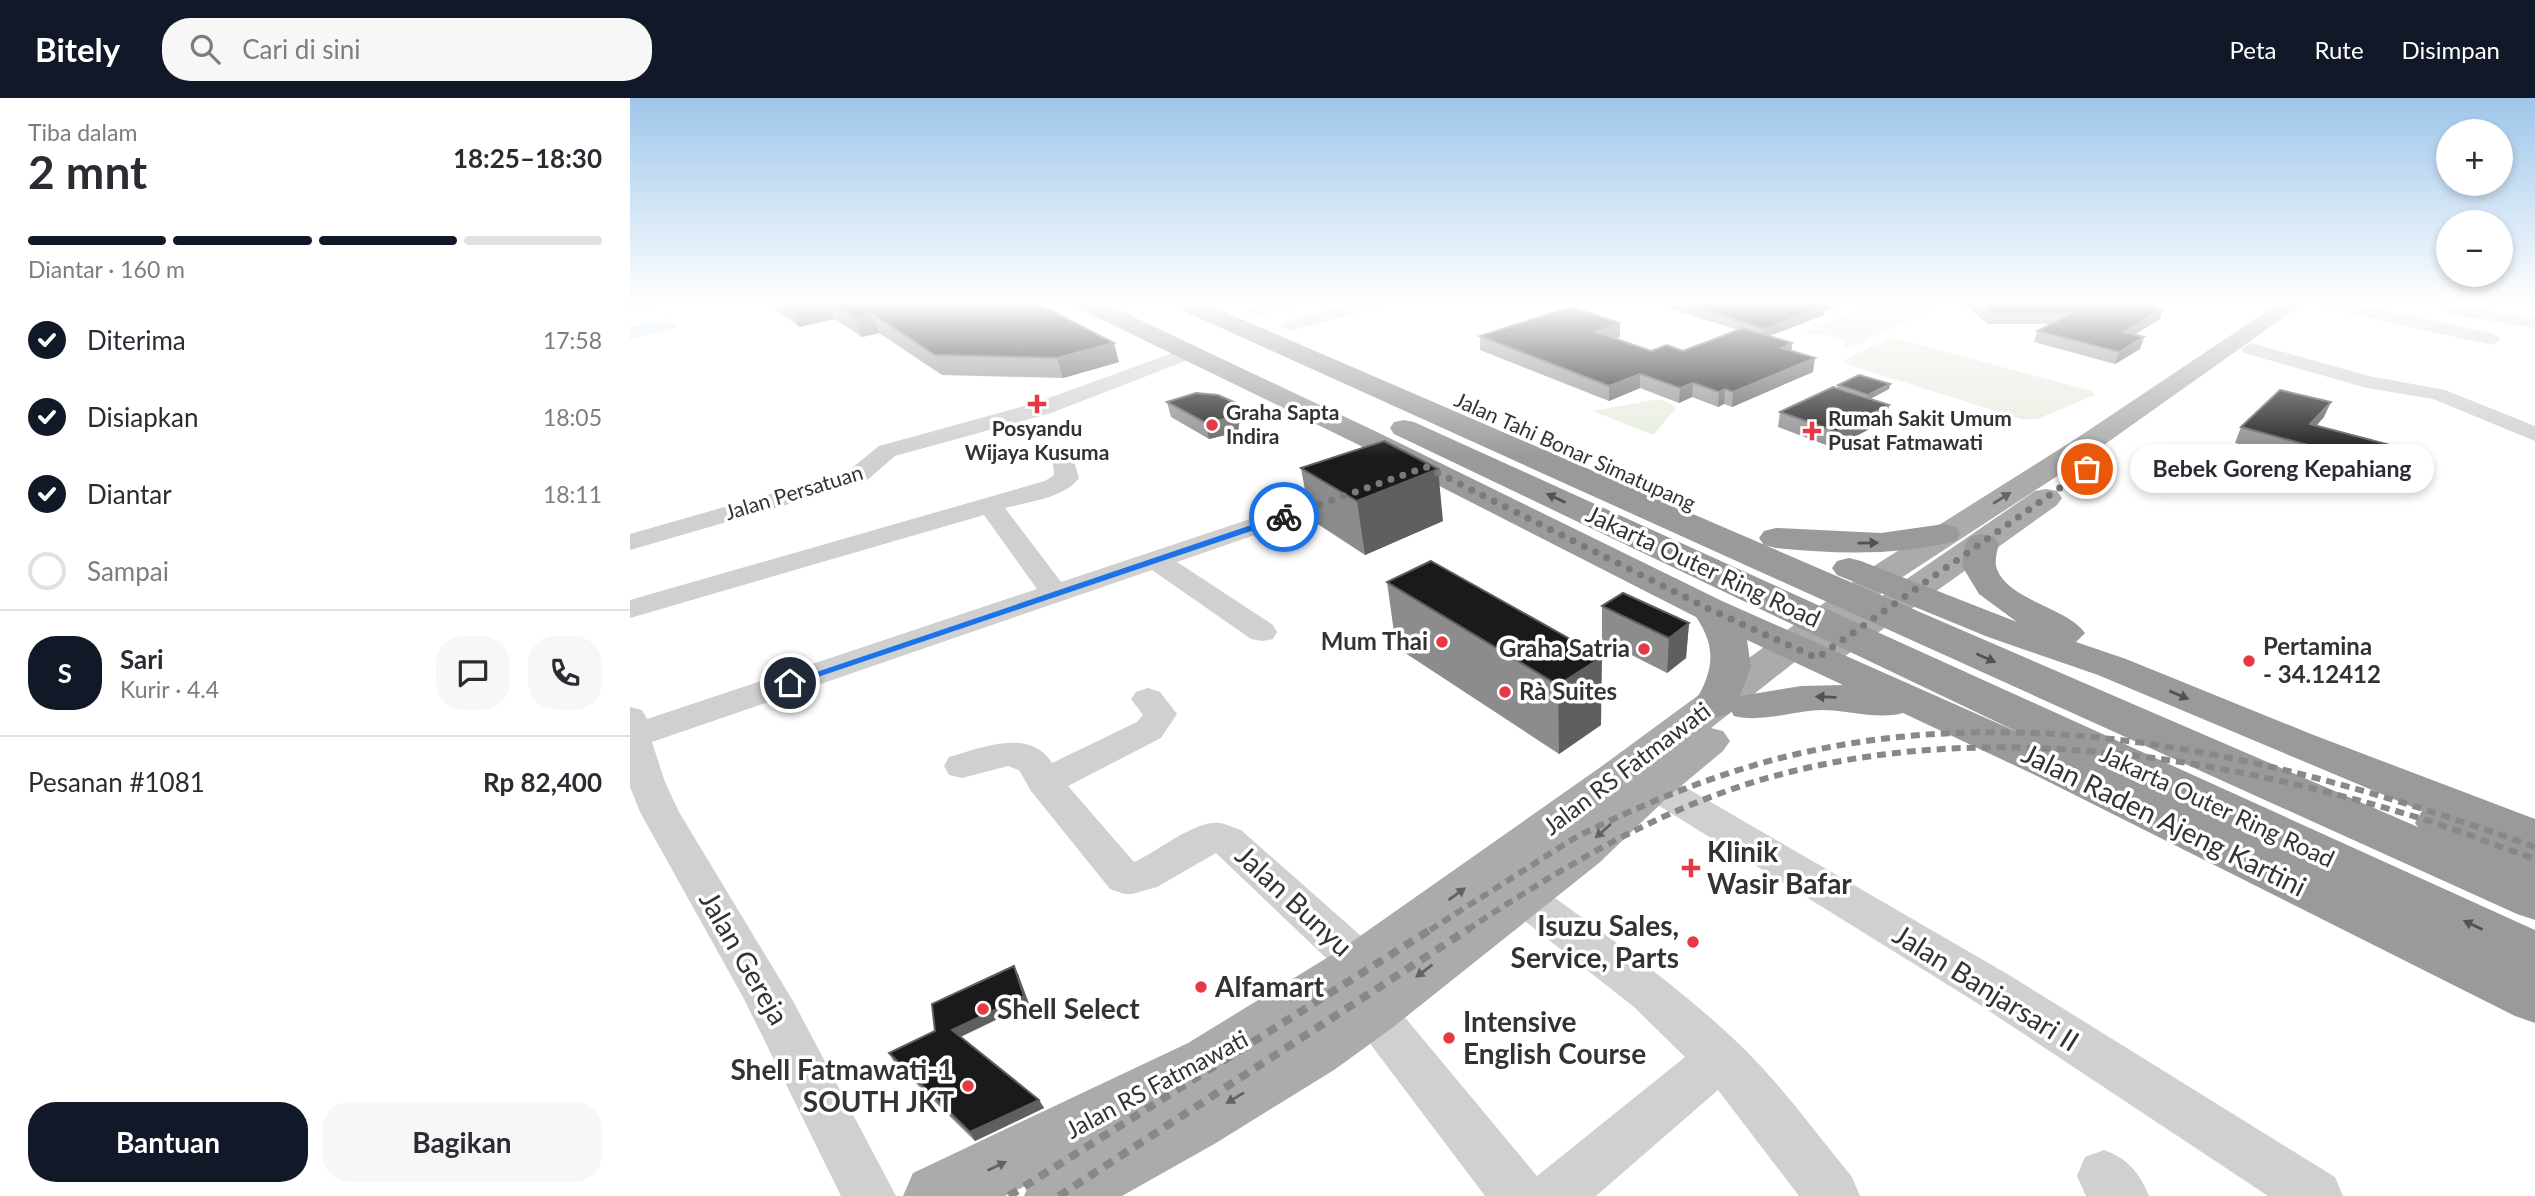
<!DOCTYPE html>
<html lang="id">
<meta charset="utf-8">
<style>
body{margin:0;font-family:Lato,sans-serif;background:#f7f7f7;color:#2b2b33;height:100vh;display:flex;flex-direction:column;font-size:26px;white-space:nowrap}
*{box-sizing:border-box;margin:0}
p{font-size:23px;color:#7c7c81}
.icon{flex:none;width:38px;height:38px;fill:none;stroke:currentColor;stroke-width:2;stroke-linecap:round;stroke-linejoin:round}
.map{position:relative;flex:1;overflow:hidden}
.panel{display:flex;flex-direction:column;background:#fff;width:630px}
.panel>*{flex:none}
.buttons{position:absolute;left:1806px;top:21px;display:grid;gap:14px}
.buttons a{display:grid;place-items:center;width:77px;height:77px;border-radius:50%;background:#fff;box-shadow:0 4px 10px #0003;font-size:35px}
.pin{position:absolute;display:grid;place-items:center;width:60px;height:60px;color:#fff;margin:-30px;border:4px solid #fff;border-radius:50%;box-shadow:0 2px 7px #0007}
.courier{position:absolute;display:grid;place-items:center;width:70px;height:70px;margin:-35px;border:5px solid #1a73e8;border-radius:50%;background:#fff;color:#222;box-shadow:0 2px 9px #0007}
.bubble{position:absolute;height:49px;border-radius:24px;background:#fff;box-shadow:0 4px 10px #0003;font-size:23px;font-weight:700;line-height:49px;text-align:center}
.head em{font-style:normal;font-weight:700}
.head div{display:flex;flex-direction:column-reverse}
.head{display:flex;align-items:center;justify-content:space-between;height:119px;padding:0 28px}
h1{font-size:46px;font-weight:700;line-height:52px}
.bar{display:grid;grid-template-columns:repeat(4,1fr);gap:10px 7px;align-content:center;height:84px;padding:0 28px}
.bar i{height:9px;border-radius:5px;background:#e1e1e2}
.bar .selected{background:#111827}
.bar p{grid-column:span 4}
.line{display:flex;align-items:center;gap:18px;padding:0 28px;border-top:2px solid #e1e1e2}
.line div{flex:1}
.round{display:grid;place-items:center;flex:none;width:74px;height:74px;border-radius:28px;background:#f7f7f7}
ol{padding:0 28px;list-style:none}
li{display:flex;align-items:center;gap:21px;height:77px}
li p{margin-inline-start:auto}
li .icon{padding:7px;border-radius:50%;background:#111827;color:#fff;stroke-width:4}
li:last-child{color:#7c7c81}
li i{width:38px;height:38px;border:4px solid #e1e1e2;border-radius:50%}
.action{display:flex;gap:14px;margin-top:auto;padding:14px 28px}
.action a{flex:1;height:80px;border-radius:28px;background:#111827;color:#fff;font-size:28px;font-weight:700;line-height:80px;text-align:center}
.action a+a{background:#f7f7f7;color:#2b2b33}
header{display:flex;align-items:center;gap:42px;box-sizing:border-box;height:98px;padding:0 35px;background:#111827;color:#fff}
header strong{font-size:33px}
nav{display:flex;gap:38px;margin-inline-start:auto;font-size:24px}
.search{width:490px;height:63px;background:#f7f7f7;display:flex;align-items:center;gap:18px;box-sizing:border-box;padding:0 24px;border-radius:28px;color:#7c7c81;font-size:26px}
main{display:flex;flex:1;min-height:0}
.map>svg:first-child{display:block}
.green{fill:#e6ecdf}
.water{fill:#cfe2ee}
.lines{fill:none;stroke-linecap:round;stroke-linejoin:round}
.minor{fill:#d0d0d0;fill-rule:evenodd}
.major{fill:#ababab;fill-rule:evenodd}
.highway{fill:#9a9a9a;fill-rule:evenodd}
.rail-far1{stroke:#888;stroke-width:6;stroke-dasharray:9 6;stroke-linecap:butt}
.rail{stroke:#888;stroke-width:8;stroke-dasharray:10 8;stroke-linecap:butt}
.wall{fill:#8c8c8c}
.shaded-wall{fill:#5f5f5f}
.building{fill:#1a1a1a;stroke:#5f5f5f;stroke-width:2}
.oneway{fill:#525252}
.oneway2{fill:#636363}
.route{fill:#1a73e8}
.done{stroke:#7a7a7a;stroke-width:7;stroke-dasharray:0 12.6}
.poi-dot{fill:#e63946;stroke:#fff;stroke-width:2.5}
.labels{text-anchor:middle;stroke-width:7;stroke-linejoin:round;paint-order:stroke}
.far-poi-label{font-size:21px;font-weight:bold;fill:#333;stroke:#fff;text-anchor:start}
.far-street-label{font-size:21px;fill:#333;stroke:#fff}
.street-label{font-size:24px;fill:#333;stroke:#fff}
.poi-label{font-size:24px;font-weight:bold;fill:#333;stroke:#fff;text-anchor:end}
.near-street-label{font-size:28px;fill:#333;stroke:#fff}
.near-poi-label{font-size:28px;font-weight:bold;fill:#333;stroke:#fff;text-anchor:start}
</style>
<header>
<strong>Bitely</strong>
<div class="search"><svg class="icon" aria-label="search" viewBox="0 0 24 24"><circle cx="10" cy="10" r="6"/><path d="M15 15l6 6"/></svg>Cari di sini</div>
<nav><a>Peta</a><a>Rute</a><a>Disimpan</a></nav>
</header>
<main>
<section class="panel">
<div class="head"><div><h1>2 mnt</h1><p>Tiba dalam</p></div><em>18:25–18:30</em></div>
<div class="bar"><i class="selected"></i><i class="selected"></i><i class="selected"></i><i></i><p>Diantar · 160 m</p></div>
<ol>
<li><svg class="icon" aria-label="check" viewBox="0 0 24 24"><path d="M5 12l5 5 9-10"/></svg>Diterima<p>17:58</p></li>
<li><svg class="icon" aria-label="check" viewBox="0 0 24 24"><path d="M5 12l5 5 9-10"/></svg>Disiapkan<p>18:05</p></li>
<li><svg class="icon" aria-label="check" viewBox="0 0 24 24"><path d="M5 12l5 5 9-10"/></svg>Diantar<p>18:11</p></li>
<li><i></i>Sampai</li>
</ol>
<div class="line" style="height:126px"><b class="round" style="background:#111827;color:#fff">S</b><div><b>Sari</b><p>Kurir · 4.4</p></div><a class="round"><svg class="icon" aria-label="chat" viewBox="0 0 24 24"><path d="M4 5h16v11H9l-5 4z"/></svg></a><a class="round"><svg class="icon" aria-label="phone" viewBox="0 0 24 24"><path d="M5 4h4l2 5-3 2q2 4 5 5l2-3 5 2v4C11 20 4 13 5 4z"/></svg></a></div>
<div class="line" style="height:91px"><div>Pesanan #1081</div><b>Rp 82,400</b></div>
<div class="action"><a>Bantuan</a><a>Bagikan</a></div>
</section>
<div class="map">
<svg width="1905" height="1098" viewBox="0 0 1905 1098">
<rect width="100%" height="100%" fill="#fff"/>
<g class="green">
<path d="M1242,205H1292L1300,207L1302,211L1220,250L1215,249L1216,244L1201,237L1171,236Z"/>
<path d="M1258,241L1272,242L1461,293L1465,297L1407,321H1391L1216,266L1214,262Z"/>
<path d="M1023,302H1032L1047,309L1023,337L963,313Z"/>
</g>
<path class="water" d="M38,221L47,229L0,241V229Z"/>
<g class="lines">
<g class="minor">
<path d="M0,205H27L25,209L0,214Z"/>
<path d="M636,205H667L665,209L626,218L617,213L620,209Z"/>
<path d="M723,205H752L750,209L660,233L651,228L654,224Z"/>
<path d="M1687,205H1721L1862,235L1871,241L1862,247L1695,210Z"/>
<path d="M1824,207L1905,220V230L1818,216L1815,212Z"/>
<path d="M1621,245L1739,278L1815,292L1905,328V343L1803,301L1737,290L1614,255L1611,251Z"/>
<path d="M559,249L566,251L569,255L566,259L421,315L265,358L235,384L0,452V436L217,374L249,348L405,305Z"/>
<path d="M435,358L443,360L449,380C435,400 397,404 375,410L431,484L719,388L728,391L732,396L728,401L547,464L643,527L647,534L643,541L632,543L621,541L522,472L22,644L35,684L49,714L163,903L266,1098H211L114,901L10,714L0,689V609L12,612L17,621L407,491L354,417L0,520V502L415,383L424,377L423,365L427,360Z"/>
<path d="M518,590L530,594L547,616L531,640L438,688L504,764C528,754 564,722 590,725C597,726 604,730 611,732L748,853L754,866L748,879L732,884L716,879L586,755L527,789L502,796H494L480,791L401,693L389,672L378,668L332,680L319,677L314,668L319,659C350,650 400,629 422,665L507,624L513,617L501,601L506,594Z"/>
<path d="M1023,674L1036,678L1379,877L1705,1079L1713,1098H1638L1347,905L1010,696L1004,687L1010,678Z"/>
<path d="M892,782L907,787C976,837 1046,886 1108,945C1150,985 1185,1034 1222,1079L1230,1098H1169L1088,992L966,1098H855L726,927L719,913L726,899L742,893L758,899L907,1078L1055,959L1004,909L877,809L871,798L877,787Z"/>
<path d="M1474,1052C1498,1061 1509,1074 1519,1098H1456L1447,1078L1455,1059Z"/>
</g>
<path class="major" d="M1649,205H1674L1464,354L1271,480L1227,515L1405,393L1416,391L1427,393L1432,400L1427,407L1204,566L1190,570L1176,566L1171,559L1081,630L1093,633L1100,643L1093,653L1039,698L969,765L762,930L704,972L586,1045L492,1098H394L399,1086L375,1098H273L283,1075L558,945L713,850L972,668L1247,466L1444,342Z"/>
<g class="highway">
<path d="M446,205H474L747,334L1092,503L1392,636L764,336L760,330L764,324L774,322L784,324L1905,832V925L1885,918L1407,678L1273,615C1248,622 1218,612 1191,612C1163,613 1132,625 1104,618L1101,613L1099,616L1084,620L1069,616L1063,607C1083,575 1088,551 1066,519L727,346L448,210ZM1117,542L1213,587L1171,588L1110,598L1121,569Z"/>
<path d="M545,205H574L1788,729L1785,725L1792,713L1468,577L1358,539L1207,477L1202,470L1207,463L1219,460L1231,463L1387,524L1349,496L1332,468L1335,446L1340,439L1352,436L1364,439L1369,446C1367,453 1365,461 1366,468C1375,502 1437,509 1455,535L1446,544L1496,561L1681,636L1905,721V822L1887,816L547,210Z"/>
<path d="M1314,426L1326,429L1330,436L1326,443C1266,458 1207,456 1146,450L1134,447L1129,440L1134,433L1146,430L1251,435Z"/>
</g>
<g class="rail-far1">
<path d="M800,832C833,811 866,790 899,769C917,758 935,745 954,735C1022,702 1093,673 1167,656C1416,598 1671,665 1905,749"/>
<path d="M837,832C928,772 1022,715 1127,683C1341,619 1574,655 1783,718C1824,730 1864,747 1905,761"/>
</g>
<g class="rail">
<path d="M379,1098L803,830"/>
<path d="M429,1098L840,830"/>
</g>
</g>
<g class="wall">
<path d="M138,205H407L489,264L433,280L312,277L249,235L232,239L205,221L169,229Z"/>
<path d="M1041,205H1212L1194,213V217L1139,238L1162,245L1161,253L1183,274L1102,309L1094,306L1088,309L1062,299L1049,305L1010,290L979,303L850,252V238L990,239L985,240L1021,253H1053L1108,232L1041,211Z"/>
<path d="M1336,205H1512L1533,210L1530,221L1505,237L1514,239L1510,251L1485,266L1404,244L1407,233L1420,226H1358L1335,207Z"/>
<path d="M1260,286L1259,291L1240,301L1259,307L1256,322L1204,350L1148,329L1150,314L1207,290L1208,287Z"/>
<path d="M537,304L606,305L610,320L608,334L579,341L541,319Z"/>
<path d="M1694,319L1686,328L1779,370L1766,389L1605,345L1611,329Z"/>
<path d="M671,370L813,423L735,457L680,421Z"/>
<path d="M801,463L971,627L929,656L766,549L757,484Z"/>
<path d="M972,508L1059,525L1056,560L1037,575L972,542Z"/>
<path d="M388,876L399,906L331,939L409,1002L414,1010L345,1043L264,964L259,955L305,933Z"/>
</g>
<g class="shaded-wall">
<path d="M188,205H199L205,221L169,229L161,211Z"/>
<path d="M1192,205H1212L1194,213V217L1134,240L1135,231Z"/>
<path d="M1533,210L1530,221L1490,245L1494,234Z"/>
<path d="M242,216L249,235L232,239L224,220Z"/>
<path d="M990,225V239L966,247V234Z"/>
<path d="M1514,239L1510,251L1485,266L1489,254Z"/>
<path d="M484,245L489,264L433,280L427,260Z"/>
<path d="M1162,245L1161,259L1152,250Z"/>
<path d="M1185,260L1183,274L1102,309L1103,294Z"/>
<path d="M1010,276V290L979,303V288Z"/>
<path d="M1063,285L1062,299L1049,305L1050,290Z"/>
<path d="M1260,286L1259,291L1238,302V297Z"/>
<path d="M1095,291L1094,306L1088,309L1089,294Z"/>
<path d="M1701,304L1694,319L1673,342L1680,326Z"/>
<path d="M606,305L610,320L608,334L579,341L576,325Z"/>
<path d="M1259,307L1256,322L1204,350L1207,334Z"/>
<path d="M1787,354L1779,370L1766,389L1774,373Z"/>
<path d="M808,371L813,423L735,457L727,403Z"/>
<path d="M1059,525L1056,560L1037,575L1039,540Z"/>
<path d="M972,559L971,627L929,656L928,587Z"/>
<path d="M384,868L388,876L399,906L327,940L322,932Z"/>
<path d="M409,1002L414,1010L345,1043L340,1034Z"/>
</g>
<g class="building">
<path d="M153,205H188L161,211Z"/>
<path d="M201,205H407L484,245L427,260L305,257L242,216L224,220Z"/>
<path d="M1051,205H1192L1189,207L1195,208L1135,231Z"/>
<path d="M1349,205H1512L1533,210L1494,234L1514,239L1489,254L1407,233L1442,215H1361Z"/>
<path d="M941,209L990,225L966,234L1021,253L1037,247L1053,253L1113,230L1162,245L1152,250L1185,260L1103,294L1095,291L1089,294L1063,285L1050,290L1010,276L979,288L850,238Z"/>
<path d="M1229,277L1260,286L1238,297L1208,287Z"/>
<path d="M1203,289L1259,307L1207,334L1150,314Z"/>
<path d="M1650,292L1701,304L1680,326L1787,354L1774,373L1611,329Z"/>
<path d="M566,295L588,297L606,305L605,319L576,325L537,304Z"/>
<path d="M754,343L808,371L727,403L671,370Z"/>
<path d="M801,463L972,559L928,587L757,484Z"/>
<path d="M993,495L1059,525L1039,540L972,508Z"/>
<path d="M384,868L394,898L322,932L409,1002L340,1034L259,955L305,933L302,906Z"/>
</g>
<defs><path id="oneway-solid" d="M-6-.8H1V-3.2L6.5 0L1 3.2V.8H-6Z" transform="scale(1.75)"/></defs>
<g class="oneway">
<use href="#oneway-solid" transform="translate(926 400) rotate(-155)"/>
<use href="#oneway-solid" transform="translate(1238 445) rotate(-1)"/>
<use href="#oneway-solid" transform="translate(1356 560) rotate(24)"/>
<use href="#oneway-solid" transform="translate(1549 597) rotate(23)"/>
<use href="#oneway-solid" transform="translate(1196 599) rotate(-178)"/>
<use href="#oneway-solid" transform="translate(1843 827) rotate(-155)"/>
</g>
<g class="oneway2">
<use href="#oneway-solid" transform="translate(1372 400) rotate(-32)"/>
<use href="#oneway-solid" transform="translate(973 733) rotate(138)"/>
<use href="#oneway-solid" transform="translate(827 796) rotate(-36)"/>
<use href="#oneway-solid" transform="translate(794 873) rotate(143)"/>
<use href="#oneway-solid" transform="translate(605 1000) rotate(149)"/>
<use href="#oneway-solid" transform="translate(367 1068) rotate(-25)"/>
</g>
<linearGradient id="sky" x2="0" y2="1"><stop stop-color="#9ec6ea"/><stop offset="0.57" stop-color="#fff"/><stop offset="1" stop-color="#fff" stop-opacity="0"/></linearGradient>
<rect width="1905" height="359" fill="url(#sky)"/>
<path class="route" d="M654,416L657,417V421L164,587L154,585Z"/>
<g class="lines">
<path class="done" d="M654,419L796,369L1079,511L1187,560L1457,371"/>
</g>
<g class="poi-dot">
<path d="M403.5 295.5h7v7h7v7h-7v7h-7v-7h-7v-7h7z"/>
<circle cx="582" cy="327" r="7"/>
<path d="M1178.5 322.5h7v7h7v7h-7v7h-7v-7h-7v-7h7z"/>
<circle cx="812" cy="544" r="7"/>
<circle cx="1014" cy="551" r="7"/>
<circle cx="1619" cy="563" r="7"/>
<circle cx="875" cy="594" r="7"/>
<path d="M1057.5 759.5h7v7h7v7h-7v7h-7v-7h-7v-7h7z"/>
<circle cx="1063" cy="844" r="7"/>
<circle cx="571" cy="889" r="7"/>
<circle cx="353" cy="911" r="7"/>
<circle cx="819" cy="940" r="7"/>
<circle cx="338" cy="988" r="7"/>
</g>
<g class="labels">
<g class="far-poi-label">
<text x="596" y="322">Graha Sapta<tspan x="596" dy="24">Indira</tspan></text>
<text x="1198" y="328">Rumah Sakit Umum<tspan x="1198" dy="24">Pusat Fatmawati</tspan></text>
<text x="407" y="338" text-anchor="middle">Posyandu<tspan x="407" dy="24">Wijaya Kusuma</tspan></text>
</g>
<g class="far-street-label">
<text transform="translate(945 354) rotate(24)" y="7">Jalan Tahi Bonar Simatupang</text>
<text transform="translate(164 395) rotate(-17)" y="7">Jalan Persatuan</text>
</g>
<g class="street-label">
<text transform="translate(1073 469) rotate(25)" y="8">Jakarta Outer Ring Road</text>
<text transform="translate(997 671) rotate(-37)" y="8">Jalan RS Fatmawati</text>
<text transform="translate(1587 709) rotate(25)" y="8">Jakarta Outer Ring Road</text>
<text transform="translate(527 987) rotate(-28)" y="8">Jalan RS Fatmawati</text>
</g>
<g class="poi-label">
<text x="798" y="552">Mum Thai</text>
<text x="1633" y="557" text-anchor="start">Pertamina<tspan x="1633" dy="28">- 34.12412</tspan></text>
<text x="1000" y="559">Graha Satria</text>
<text x="889" y="602" text-anchor="start">Rà Suites</text>
</g>
<g class="near-street-label">
<text transform="translate(1534 722) rotate(26)" y="10">Jalan Raden Ajeng Kartini</text>
<text transform="translate(664 803) rotate(43)" y="10">Jalan Bunyu</text>
<text transform="translate(114 860) rotate(60)" y="10">Jalan Gereja</text>
<text transform="translate(1356 890) rotate(32)" y="10">Jalan Banjarsari II</text>
</g>
<g class="near-poi-label">
<text x="1077" y="764">Klinik<tspan x="1077" dy="32">Wasir Bafar</tspan></text>
<text x="1049" y="838" text-anchor="end">Isuzu Sales,<tspan x="1049" dy="32">Service, Parts</tspan></text>
<text x="585" y="899">Alfamart</text>
<text x="367" y="921">Shell Select</text>
<text x="833" y="934">Intensive<tspan x="833" dy="32">English Course</tspan></text>
<text x="324" y="982" text-anchor="end">Shell Fatmawati-1<tspan x="324" dy="32">SOUTH JKT</tspan></text>
</g>
</g>
</svg>
<div class="buttons">
<a>+</a>
<a>−</a>
</div>
<div class="pin" style="left:1457px;top:371px;background:#ea580c"><svg class="icon" aria-label="bag" viewBox="0 0 24 24"><path d="M5 8h14l-1 12H6zM9 8a3 3 0 0 1 6 0"/></svg></div>
<div class="pin" style="left:160px;top:585px;background:#1f2937"><svg class="icon" aria-label="home" viewBox="0 0 24 24"><path d="M3 11l9-7 9 7M6 9v11h12V9"/></svg></div>
<div class="courier" style="left:654px;top:419px"><svg class="icon" aria-label="bike" viewBox="0 0 24 24"><circle cx="6" cy="16" r="4"/><circle cx="18" cy="16" r="4"/><path d="M6 16l4-8h5l3 8M10 8l3 8H6M13 5h3"/></svg></div>
<div class="bubble" style="left:1500px;top:346px;width:304px">Bebek Goreng Kepahiang</div>
</div>
</main>
